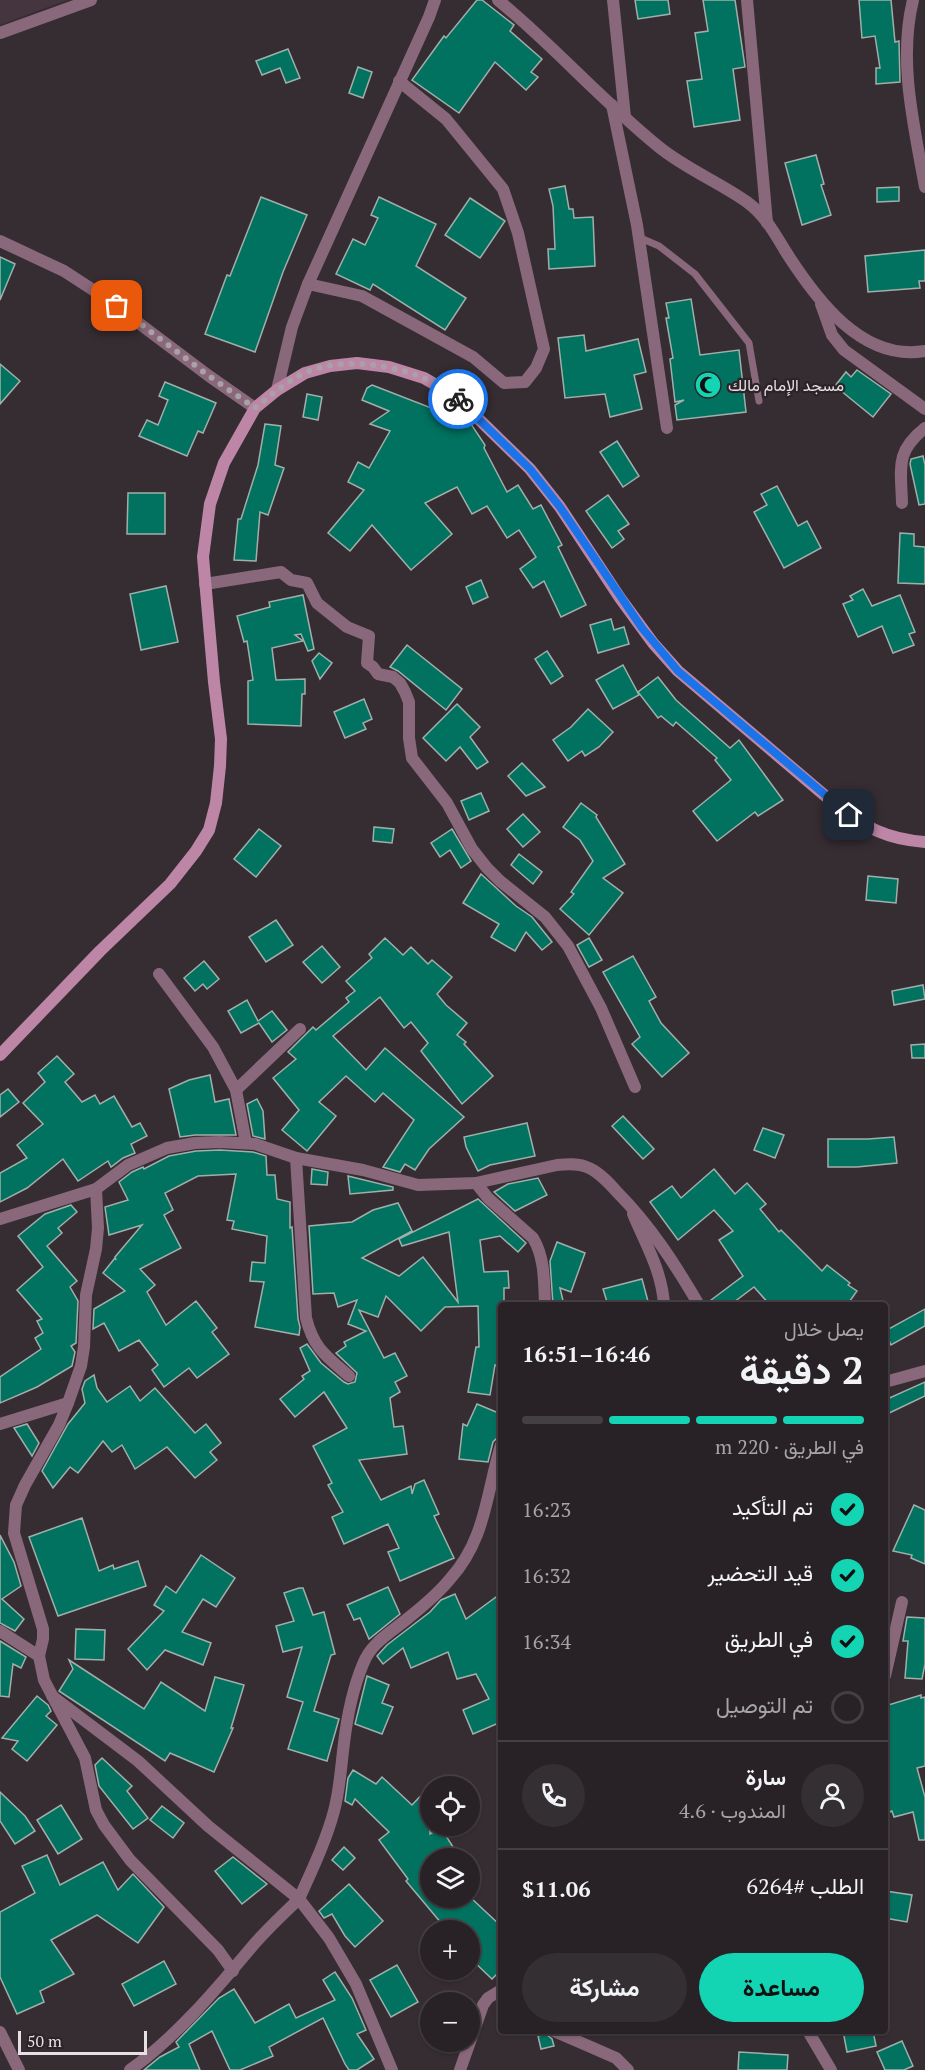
<!DOCTYPE html>
<html lang="ar">
<meta charset="utf-8">
<style>
body{margin:0;font-family:"PT Serif",Vazirmatn,serif;background:#342f32;color:#f1f3f6;direction:rtl;height:100vh;display:flex;flex-direction:column;font-size:22px;white-space:nowrap}
*{box-sizing:border-box;margin:0}
p{font-size:20px;color:#a5a4a7}
.icon{flex:none;width:33px;height:33px;fill:none;stroke:currentColor;stroke-width:2;stroke-linecap:round;stroke-linejoin:round}
.map{position:relative;flex:1;overflow:hidden;direction:ltr}
.panel{position:absolute;left:498px;top:1302px;width:390px;height:732px;display:flex;flex-direction:column;background:#282226;border-radius:6px;box-shadow:0 2px 4px #0004,0 0 0 2px #443f43;direction:rtl}
.panel>*{flex:none}
.fabs{position:absolute;left:420px;top:1776px;display:grid;gap:12px}
.fabs a{display:grid;place-items:center;width:60px;height:60px;border-radius:50%;background:#282226;box-shadow:0 2px 4px #0004,0 0 0 2px #443f43;font-size:30px}
.scale{position:absolute;left:18px;bottom:15px;width:129px;box-sizing:border-box;padding-left:6px;border:3px solid #e6dfe3;border-top:0;font-size:16px;line-height:21px;white-space:nowrap;color:#e6dfe3;-webkit-text-stroke:4px #2c2328;paint-order:stroke}
.pin{position:absolute;display:grid;place-items:center;width:51px;height:51px;color:#fff;margin:-26px;border-radius:12px;box-shadow:0 3px 9px #0006}
.courier{position:absolute;display:grid;place-items:center;width:60px;height:60px;margin:-30px;border:4px solid #1a73e8;border-radius:50%;background:#fff;color:#222;box-shadow:0 2px 8px #0007}
.head em{font-style:normal;font-weight:700}
.head div{display:flex;flex-direction:column-reverse}
.head{display:flex;align-items:center;justify-content:space-between;height:102px;padding:0 24px}
h1{font-size:39px;font-weight:700;line-height:45px}
.bar{display:grid;grid-template-columns:repeat(4,1fr);gap:9px 6px;align-content:center;height:72px;padding:0 24px}
.bar i{height:8px;border-radius:4px;background:#443f43}
.bar .current{background:#14d5b3}
.bar p{grid-column:span 4}
.line{display:flex;align-items:center;gap:15px;padding:0 24px;border-top:2px solid #443f43}
.line div{flex:1}
.round{display:grid;place-items:center;flex:none;width:63px;height:63px;border-radius:32px;background:#342f32}
ol{padding:0 24px;list-style:none}
li{display:flex;align-items:center;gap:18px;height:66px}
li p{margin-inline-start:auto}
li .icon{padding:6px;border-radius:50%;background:#14d5b3;color:#111;stroke-width:4}
li:last-child{color:#a5a4a7}
li i{width:33px;height:33px;border:3px solid #443f43;border-radius:50%}
.cta{display:flex;gap:12px;margin-top:auto;padding:12px 24px}
.cta a{flex:1;height:69px;border-radius:36px;background:#14d5b3;color:#111;font-size:24px;font-weight:700;line-height:69px;text-align:center}
.cta a+a{background:#342f32;color:#f1f3f6}
.map>svg:first-child{display:block}
.built{fill:#45353e}
.building{fill:#00725f;stroke:#a1afab;stroke-width:1.5}
.lines{fill:none;stroke-linecap:round;stroke-linejoin:round}
.service{stroke:#8a687c;stroke-width:7}
.minor{stroke:#8a687c;stroke-width:12}
.secondary{stroke:#bd86a6;stroke-width:12}
.done{stroke:#a8a1a5;stroke-width:6;stroke-dasharray:0 10.8}
.route{stroke:#1a73e8;stroke-width:8}
.labels{text-anchor:middle;stroke-width:4.5;stroke-linejoin:round;paint-order:stroke}
.poi-label{font-size:16px;fill:#e6dfe3;stroke:#2c2328;text-anchor:start}
</style>
<div class="map">
<svg width="925" height="2070" viewBox="0 0 925 2070">
<rect width="100%" height="100%" fill="#362d32"/>
<path class="built" d="M0,0H67L0,25Z"/>
<g class="building">
<path d="M477,0H482L514,25L510,31L542,59L531,72L538,77L526,90L495,62L459,113L412,80L444,36L446,38Z"/>
<path d="M635,0H668L670,14L638,19Z"/>
<path d="M703,0H735L745,67L733,69L740,120L694,127L687,81L702,79L695,33L708,31Z"/>
<path d="M859,0H891L895,42L899,41L900,82L876,84V68H880L875,36L862,38Z"/>
<path d="M288,49L300,78L286,83L280,68L262,75L256,61Z"/>
<path d="M358,67L372,72L363,98L349,93Z"/>
<path d="M816,155L824,184L821,185L831,215L802,225L785,163Z"/>
<path d="M565,186L569,209H573L574,218L593,217L595,266L549,269L548,249H555L553,206L549,189Z"/>
<path d="M899,187V201L877,202V188Z"/>
<path d="M261,197L307,215L283,272L255,352L205,334L227,275L230,276Z"/>
<path d="M379,197L436,224L416,266L466,298L445,330L373,284L370,290L336,274L353,239L365,245L378,218L371,215Z"/>
<path d="M470,198L505,221L480,258L445,235Z"/>
<path d="M925,250V281H919L920,288L868,292L865,256Z"/>
<path d="M0,257L15,264L0,300Z"/>
<path d="M691,299L700,355L739,350L746,412L677,420L675,405L684,400L675,402L670,359L673,358L666,318H669L666,303Z"/>
<path d="M584,335L586,351L638,339L646,372L634,375L642,409L610,417L605,394L565,398L558,338Z"/>
<path d="M0,364L20,381L0,404Z"/>
<path d="M857,370L891,394L873,417L835,386L846,372L851,377Z"/>
<path d="M165,382L216,403L203,433L198,431L187,456L139,436L147,420L158,425L168,400L159,396Z"/>
<path d="M372,385L434,409L440,419L449,413L454,422L464,416L469,421L485,445L484,448L507,492L518,485L533,509L541,505L562,545L558,547L586,605L561,617L544,581L533,588L520,569L536,557L519,530L507,538L487,506L472,514L457,487L425,503L452,534L411,570L372,525L350,551L328,533L364,490L348,482L358,462L369,468L390,431L370,424L389,411L362,400L367,388Z"/>
<path d="M307,394L322,397L318,420L303,417Z"/>
<path d="M265,424L281,426L275,465L284,468L268,515L260,512L256,561L234,560L238,519H241L258,465Z"/>
<path d="M617,441L639,476L623,487L600,452Z"/>
<path d="M923,456L925,465V504L919,505L910,464L911,459Z"/>
<path d="M777,486L798,526L807,521L821,548L784,568L754,512L767,505L761,494Z"/>
<path d="M128,493H165V534H127Z"/>
<path d="M608,495L629,524L618,531L624,539L612,548L586,511Z"/>
<path d="M900,533L914,534V546L925,547V584L898,583Z"/>
<path d="M481,580L488,597L473,604L466,587Z"/>
<path d="M166,586L178,642L141,650L130,594Z"/>
<path d="M863,589L872,606L900,595L915,632L909,634L914,645L893,653L882,626L858,637L843,604L853,600L850,596Z"/>
<path d="M303,595L314,649L308,651L301,634L295,635L303,641L272,648L276,680L305,679V694H302L301,726L248,724V681L253,680L247,641L244,642L237,616L270,607L269,602Z"/>
<path d="M611,619L614,630L624,627L629,644L598,653L590,625Z"/>
<path d="M407,645L462,689L446,710L398,671L390,667Z"/>
<path d="M547,651L563,676L551,684L535,659Z"/>
<path d="M319,653L332,663L320,679L312,661Z"/>
<path d="M623,665L639,695L613,709L596,680Z"/>
<path d="M658,677L676,700L730,748L739,740L783,800L758,816L755,812L717,841L693,811L731,780L715,760L717,758L676,722L673,726L661,716L658,718L638,692Z"/>
<path d="M364,699L372,719L363,723L366,729L345,738L334,712Z"/>
<path d="M457,704L480,727L470,737L488,762L477,769L460,747L446,761L423,738Z"/>
<path d="M588,709L613,732L599,747L585,756L582,751L568,761L553,740L571,727Z"/>
<path d="M522,763L545,787L526,796L508,776Z"/>
<path d="M481,793L489,811L469,820L461,801Z"/>
<path d="M581,803L597,815L596,817L625,864L603,878L623,893L589,935L560,909L574,894L571,892L593,861L580,840L563,827Z"/>
<path d="M523,814L540,832L523,847L507,829Z"/>
<path d="M374,827L394,829L392,843L373,841Z"/>
<path d="M259,829L281,846L256,877L234,859Z"/>
<path d="M452,829L471,861L461,868L450,850L440,857L431,843Z"/>
<path d="M519,854L542,872L533,884L511,865Z"/>
<path d="M481,874L516,906L532,917L552,942L542,950L526,932L515,951L491,937L499,924L463,903Z"/>
<path d="M868,876L898,879L896,903L866,900Z"/>
<path d="M276,920L293,945L266,962L249,937Z"/>
<path d="M385,938L403,955L411,947L428,964L432,960L452,977L437,994L446,1005L467,1023L457,1035L466,1042L464,1044L493,1076L462,1104L421,1051L428,1043L411,1022L404,1028L380,997L333,1036L366,1070L385,1048L464,1117L429,1149L415,1170L405,1164L400,1172L383,1167L414,1120L383,1093L375,1102L346,1076L319,1102L336,1116L307,1151L282,1130L299,1110L273,1078L296,1059L288,1052L313,1027L316,1030L349,1002L346,998L355,991L346,981L372,958L369,954Z"/>
<path d="M589,938L602,960L589,967L577,945Z"/>
<path d="M322,946L340,967L322,983L303,962Z"/>
<path d="M633,956L656,997L649,1001L661,1023L689,1053L662,1077L632,1044L640,1037L603,972Z"/>
<path d="M204,961L219,979L207,989L203,984L195,991L184,978Z"/>
<path d="M923,985L925,999L894,1005L892,991Z"/>
<path d="M247,1000L258,1021L272,1011L287,1030L272,1042L259,1023L241,1033L228,1011Z"/>
<path d="M925,1044V1058H912L911,1045Z"/>
<path d="M57,1056L74,1074L65,1082L82,1102L95,1095L100,1104L114,1096L132,1127L140,1123L147,1136L131,1144L135,1153L123,1158L111,1167L108,1161L78,1181L63,1159L27,1188L0,1202V1173L27,1158L17,1145L43,1124L23,1103L45,1082L38,1073Z"/>
<path d="M210,1075L215,1102L229,1099L236,1135H195L180,1137L169,1089L189,1080Z"/>
<path d="M8,1089L19,1102L0,1117V1095Z"/>
<path d="M257,1099L263,1111L265,1139L253,1136L247,1104Z"/>
<path d="M623,1116L654,1149L643,1159L612,1126Z"/>
<path d="M527,1123L535,1156L490,1165L478,1171L466,1147L464,1137Z"/>
<path d="M763,1128L784,1135L775,1158L754,1150Z"/>
<path d="M894,1137L897,1163L857,1167H828V1139H868Z"/>
<path d="M220,1150L253,1152L266,1156L267,1175H275L277,1199L290,1202V1228L292,1227L298,1319L300,1327L299,1335L255,1327L264,1282L250,1281L252,1262L265,1263L267,1236L232,1229L234,1221L227,1220L236,1174L198,1176L165,1193L173,1210L164,1215L181,1248L140,1269L155,1285L147,1292L166,1325L196,1301L217,1328L212,1332L229,1354L197,1378L189,1368L164,1387L152,1370L158,1365L139,1340L119,1351L104,1323L93,1329L94,1309L125,1291L103,1273L115,1258L116,1260L115,1257L142,1225L109,1235L105,1207L128,1200L119,1182L132,1172L143,1167L144,1169L169,1156L196,1151Z"/>
<path d="M312,1169L328,1172L327,1185L311,1184Z"/>
<path d="M714,1169L735,1194L747,1183L766,1204L760,1209L779,1232L781,1230L822,1271L827,1265L850,1283L848,1285L857,1291L847,1305H770L754,1287L730,1305H707V1303L743,1276L719,1240L733,1231L714,1210L678,1240L650,1202L672,1186L681,1198Z"/>
<path d="M348,1176L393,1187V1190L350,1194Z"/>
<path d="M538,1178L547,1195L515,1211L494,1192L508,1184Z"/>
<path d="M478,1199L526,1243L518,1252L500,1236L480,1240L484,1272L508,1271L509,1288H504V1305H501V1367L495,1365L490,1395L468,1392L476,1347H479L478,1306L445,1307L421,1331L386,1296L378,1317L359,1310L384,1358L395,1353L407,1376L395,1382L400,1392L390,1398L394,1427L403,1426L407,1454L359,1460L381,1500L411,1486L412,1494L415,1484L424,1480L439,1514L434,1516L454,1558L400,1581L388,1552L399,1548L388,1524L344,1544L332,1517L343,1512L328,1485L332,1483L313,1446L347,1428L324,1392L295,1417L280,1399L304,1379L302,1376L310,1371L300,1348L307,1344L321,1363L344,1382L348,1384L355,1382L357,1373L336,1353L346,1346L344,1342L366,1331L348,1324L357,1300L338,1307L334,1293L313,1294L309,1226L352,1222L373,1210L398,1203L412,1231L362,1258L399,1276L423,1257L458,1302L449,1232L402,1246L399,1239Z"/>
<path d="M71,1205L77,1212L58,1228L62,1233L47,1246L77,1281L70,1287L78,1301L76,1343L71,1346L75,1352L72,1366L37,1387L0,1403V1377L41,1349L35,1338L43,1333L37,1321L42,1319L17,1290L43,1267L18,1236L45,1214Z"/>
<path d="M557,1242L585,1253L571,1292L560,1288L564,1305H553L550,1261Z"/>
<path d="M642,1279L649,1305H608L603,1289Z"/>
<path d="M925,1309V1326L891,1345L885,1331Z"/>
<path d="M94,1375L97,1388L107,1402L130,1386L140,1401L155,1388L195,1433L206,1424L221,1443L210,1452L217,1460L195,1478L167,1447L135,1469L122,1445L112,1452L103,1441L78,1473L70,1467L53,1488L42,1471L68,1424L85,1403L82,1389L85,1381Z"/>
<path d="M925,1382V1396L885,1415V1400Z"/>
<path d="M477,1404L501,1414V1437L496,1439L493,1442L488,1462L459,1459L463,1424L467,1426Z"/>
<path d="M27,1424L39,1443L32,1456L14,1428Z"/>
<path d="M914,1505L925,1510V1564L911,1558L912,1555L893,1551Z"/>
<path d="M82,1518L99,1571L113,1565L114,1569L138,1561L146,1586L58,1616L29,1537Z"/>
<path d="M0,1535L14,1562L21,1586L2,1599L24,1619L15,1631L0,1623Z"/>
<path d="M201,1555L235,1578L216,1607L203,1599L182,1632L211,1643L203,1665L165,1650L147,1670L128,1649L164,1611L154,1605L166,1586L176,1593Z"/>
<path d="M388,1587L400,1614L369,1639L360,1618L354,1620L347,1605Z"/>
<path d="M299,1588H303L313,1615L324,1612L335,1654L331,1655L314,1711L339,1719L327,1761L288,1749L303,1702L287,1697L302,1647L283,1652L276,1626L294,1621L284,1593Z"/>
<path d="M455,1594L466,1619L496,1597L501,1605V1722L473,1734L463,1710L489,1699L476,1674L457,1679L448,1652L411,1668L403,1648L383,1664L377,1656L387,1645L430,1612L441,1600Z"/>
<path d="M907,1617L925,1618V1664L922,1679L905,1678L908,1641H903Z"/>
<path d="M76,1629L105,1630L104,1660L75,1659Z"/>
<path d="M0,1641L26,1657L21,1668L13,1664L9,1697L0,1696Z"/>
<path d="M69,1660L144,1709L161,1682L205,1711L215,1677L244,1685L231,1728H233L214,1772L170,1753L165,1761L59,1691L73,1669Z"/>
<path d="M367,1676L389,1685L382,1703L393,1707L382,1734L355,1724Z"/>
<path d="M921,1695V1698L925,1697V1766L917,1768L925,1797V1840H919L913,1812L894,1817L892,1811L885,1814V1706Z"/>
<path d="M37,1696L48,1705L51,1711L46,1716L57,1725L27,1761L12,1749L18,1741L2,1738Z"/>
<path d="M102,1758L132,1786L127,1791L148,1818L133,1829L99,1786L95,1765Z"/>
<path d="M353,1770L376,1784L382,1777L412,1805L430,1786V1834L441,1828L460,1858H430V1898H471L501,1926V1970L492,1979L470,1958V1930H447L406,1881L408,1879L379,1840L389,1832L355,1799L352,1805L345,1801L348,1778Z"/>
<path d="M0,1792L25,1816L35,1831L15,1844L0,1821Z"/>
<path d="M61,1805L82,1839L58,1854L37,1820Z"/>
<path d="M162,1806L184,1823L173,1838L150,1820Z"/>
<path d="M344,1847L355,1858L343,1870L332,1860Z"/>
<path d="M47,1855L60,1885L103,1862L118,1890L133,1874L164,1907L138,1943L97,1915L51,1940L74,1974L40,1991L44,2002L17,2014L0,1977V1912L35,1893L22,1866Z"/>
<path d="M233,1857L267,1884L242,1904L215,1871Z"/>
<path d="M349,1884L383,1921L355,1947L345,1936L332,1914L324,1918L319,1911Z"/>
<path d="M885,1891L912,1895L907,1922L885,1918Z"/>
<path d="M164,1961L176,1984L134,2006L122,1984Z"/>
<path d="M397,1965L418,2002L391,2017L370,1980Z"/>
<path d="M335,1972L352,1998L366,2030L357,2034L374,2059L357,2070H349L345,2064L323,2018L269,2047L273,2056L240,2070H230L212,2031L189,2044L200,2070H144L160,2057L179,2047L176,2042L219,1998L234,1989L255,2023L289,2004L296,2018L335,2000L323,1980Z"/>
<path d="M843,2031H873L876,2046L847,2052Z"/>
<path d="M546,2034L552,2039L554,2046L541,2049L538,2036Z"/>
<path d="M902,2041L913,2066L904,2070H885L877,2052Z"/>
<path d="M739,2052L788,2055L787,2070H738Z"/>
</g>
<g class="lines">
<path class="service" d="M638,237L659,246L695,274L749,343L759,401"/>
<g class="minor">
<path d="M498,0C554,46 602,101 659,147C686,169 719,182 747,202C765,215 775,234 786,252C816,299 862,362 925,351"/>
<path d="M613,0L625,117"/>
<path d="M747,0L767,223"/>
<path d="M913,0C898,61 914,126 925,187"/>
<path d="M0,33L91,0"/>
<path d="M612,105L637,225L667,428"/>
<path d="M0,241L64,271L104,297L209,376L255,408"/>
<path d="M308,284L362,296L473,357L504,383L525,382L536,368L544,349L518,233L503,189L446,119L399,81"/>
<path d="M821,304L832,335L844,350L925,409"/>
<path d="M277,390L292,327L308,284L429,17L435,0"/>
<path d="M902,503C901,467 895,452 925,428"/>
<path d="M205,584L281,572L291,580L307,583L317,603L347,627L369,636L367,663L373,667L378,674L393,677L400,683L405,692L409,702V738L412,758L447,803L472,849L487,868L500,881L545,917L568,946L601,1008L635,1087"/>
<path d="M159,974L213,1047L236,1090L246,1143"/>
<path d="M236,1090L300,1029"/>
<path d="M296,1158L306,1318C314,1349 326,1356 349,1376"/>
<path d="M476,1183L488,1198L533,1238C545,1258 544,1282 545,1305"/>
<path d="M633,1214C646,1245 662,1271 664,1305"/>
<path d="M0,1219L96,1189L128,1165L167,1148L195,1143L220,1142L255,1144L296,1158L363,1170L418,1185L476,1183L557,1165C567,1164 579,1163 589,1168C600,1173 609,1183 617,1192C650,1225 675,1264 699,1305"/>
<path d="M885,1382L925,1371"/>
<path d="M0,1424L68,1403L81,1366L84,1347L86,1295L96,1249L98,1228L96,1189"/>
<path d="M0,1631L39,1656L44,1680L85,1758L96,1810L104,1825L130,1860L218,1950L233,1971"/>
<path d="M39,1656L43,1639V1629L14,1533L16,1505L25,1485L59,1425L68,1403"/>
<path d="M885,1676L902,1602"/>
<path d="M52,1696L138,1761L208,1826L299,1899C282,1915 265,1931 250,1949C214,1992 176,2037 130,2070"/>
<path d="M554,2031L616,2058L628,2070"/>
<path d="M808,2031L831,2070"/>
<path d="M0,2032L19,2070"/>
<path d="M392,2070L356,1984L329,1938L299,1899C312,1870 326,1841 334,1811C340,1789 341,1766 344,1743C347,1718 353,1688 363,1664C371,1643 390,1633 407,1619C422,1607 438,1594 450,1579C486,1539 486,1494 501,1445"/>
<path d="M460,2070L483,2005L488,1998L501,1990"/>
</g>
<path class="secondary" d="M0,1055L100,951L170,884L196,851L209,830L216,803L220,766L221,739L214,682L203,557L210,504L224,463L255,408L277,390L305,373L330,366L357,363L389,367L424,378L455,396L530,469L560,507L620,598L653,643L678,671L836,805C867,828 886,839 925,842"/>
</g>
<g class="lines">
<path class="done" d="M117,306L209,376L255,408C270,396 286,382 304,373C349,353 421,367 458,399"/>
<path class="route" d="M458,399L530,469L560,507L642,628L678,671L849,815"/>
</g>
<defs>
<symbol id="mosque-disc" viewBox="-11 -11 22 22"><circle r="9.5" fill="#14d5b3" stroke="#2c2328"/><path d="M3.5-4.9A6 6 0 1 0 3.5 4.9A5 5 0 1 1 3.5-4.9Z" fill="#111"/></symbol>
</defs>
<g fill-rule="evenodd">
<use href="#mosque-disc" x="693" y="370" width="30" height="30"/>
</g>
<g class="labels">
<g class="poi-label">
<text x="728" y="391">مسجد الإمام مالك</text>
</g>
</g>
</svg>
<div class="fabs">
<a><svg class="icon" aria-label="locate" viewBox="0 0 24 24"><circle cx="12" cy="12" r="6"/><path d="M12 2v4M12 18v4M2 12h4M18 12h4"/></svg></a>
<a><svg class="icon" aria-label="layers" viewBox="0 0 24 24"><path d="M12 4l9 5-9 5-9-5zM3 14l9 5 9-5"/></svg></a>
<a>+</a>
<a>−</a>
</div>
<div class="scale">50 m</div>
<div class="pin" style="left:117px;top:306px;background:#ea580c"><svg class="icon" aria-label="bag" viewBox="0 0 24 24"><path d="M5 8h14l-1 12H6zM9 8a3 3 0 0 1 6 0"/></svg></div>
<div class="pin" style="left:849px;top:815px;background:#1f2937"><svg class="icon" aria-label="home" viewBox="0 0 24 24"><path d="M3 11l9-7 9 7M6 9v11h12V9"/></svg></div>
<div class="courier" style="left:458px;top:399px"><svg class="icon" aria-label="bike" viewBox="0 0 24 24"><circle cx="6" cy="16" r="4"/><circle cx="18" cy="16" r="4"/><path d="M6 16l4-8h5l3 8M10 8l3 8H6M13 5h3"/></svg></div>
<section class="panel">
<div class="head"><div><h1>2 دقيقة</h1><p>يصل خلال</p></div><em>16:46–16:51</em></div>
<div class="bar"><i class="current"></i><i class="current"></i><i class="current"></i><i></i><p>في الطريق · 220 m</p></div>
<ol>
<li><svg class="icon" aria-label="check" viewBox="0 0 24 24"><path d="M5 12l5 5 9-10"/></svg>تم التأكيد<p>16:23</p></li>
<li><svg class="icon" aria-label="check" viewBox="0 0 24 24"><path d="M5 12l5 5 9-10"/></svg>قيد التحضير<p>16:32</p></li>
<li><svg class="icon" aria-label="check" viewBox="0 0 24 24"><path d="M5 12l5 5 9-10"/></svg>في الطريق<p>16:34</p></li>
<li><i></i>تم التوصيل</li>
</ol>
<div class="line" style="height:108px"><a class="round"><svg class="icon" aria-label="person" viewBox="0 0 24 24"><circle cx="12" cy="8" r="4"/><path d="M4 21q1-7 8-7t8 7"/></svg></a><div><b>سارة</b><p>المندوب · 4.6</p></div><a class="round"><svg class="icon" aria-label="phone" viewBox="0 0 24 24"><path d="M5 4h4l2 5-3 2q2 4 5 5l2-3 5 2v4C11 20 4 13 5 4z"/></svg></a></div>
<div class="line" style="height:78px"><div>الطلب #6264</div><b>$11.06</b></div>
<div class="cta"><a>مساعدة</a><a>مشاركة</a></div>
</section>
</div>
